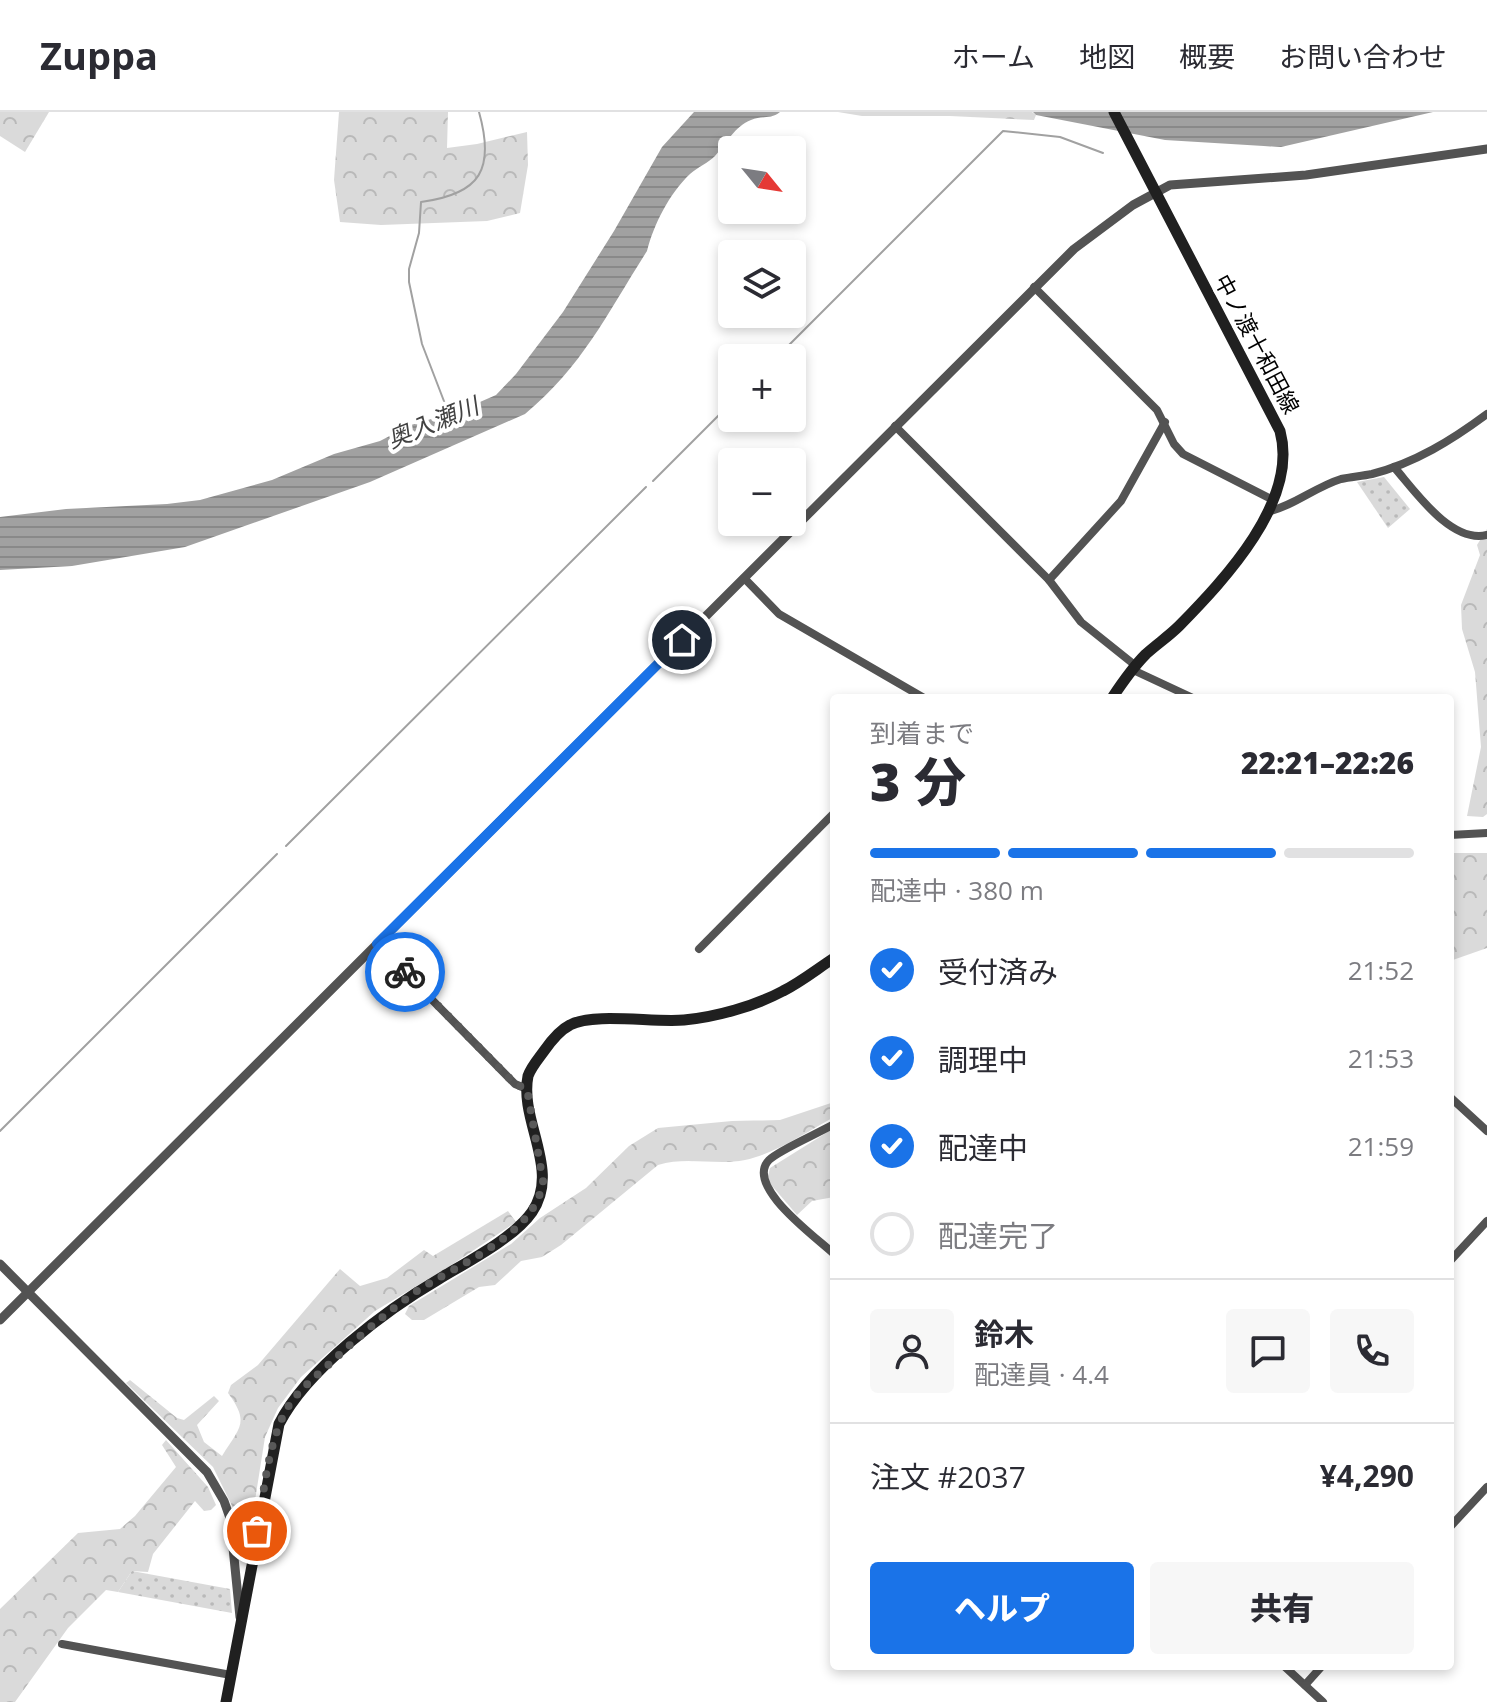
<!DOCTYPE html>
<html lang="ja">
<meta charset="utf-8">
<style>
body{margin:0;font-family:"Open Sans","Noto Sans JP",sans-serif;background:#f7f7f7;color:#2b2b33;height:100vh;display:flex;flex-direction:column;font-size:30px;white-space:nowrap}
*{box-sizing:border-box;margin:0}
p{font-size:26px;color:#7c7c81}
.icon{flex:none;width:44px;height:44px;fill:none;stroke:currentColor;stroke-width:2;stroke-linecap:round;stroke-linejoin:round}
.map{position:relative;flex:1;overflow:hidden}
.drawer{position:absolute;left:830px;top:582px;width:624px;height:976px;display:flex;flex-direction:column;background:#fff;border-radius:8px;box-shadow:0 4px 12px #0003}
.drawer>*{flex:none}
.needle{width:52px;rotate:120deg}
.tools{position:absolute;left:718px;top:24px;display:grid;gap:16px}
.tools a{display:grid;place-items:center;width:88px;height:88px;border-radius:8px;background:#fff;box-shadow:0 4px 12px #0003;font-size:40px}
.pin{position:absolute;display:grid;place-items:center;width:68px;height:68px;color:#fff;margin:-34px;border:4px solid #fff;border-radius:50%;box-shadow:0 2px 8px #0007}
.courier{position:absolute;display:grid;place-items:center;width:80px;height:80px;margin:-40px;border:6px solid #1a73e8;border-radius:50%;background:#fff;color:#222;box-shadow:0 2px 10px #0007}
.overview em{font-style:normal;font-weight:800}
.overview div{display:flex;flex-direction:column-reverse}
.overview{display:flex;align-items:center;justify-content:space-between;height:136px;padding:0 40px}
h1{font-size:52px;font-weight:800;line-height:60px}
.bar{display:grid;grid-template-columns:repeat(4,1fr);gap:12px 8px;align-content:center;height:96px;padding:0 40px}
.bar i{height:10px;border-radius:6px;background:#e1e1e2}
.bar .selected{background:#1a73e8}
.bar p{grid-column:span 4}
.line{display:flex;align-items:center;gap:20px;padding:0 40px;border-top:2px solid #e1e1e2}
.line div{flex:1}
.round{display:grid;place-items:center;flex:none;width:84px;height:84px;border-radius:8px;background:#f7f7f7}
ol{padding:0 40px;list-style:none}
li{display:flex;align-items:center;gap:24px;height:88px}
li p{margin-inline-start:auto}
li .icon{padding:8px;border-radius:50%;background:#1a73e8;color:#fff;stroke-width:4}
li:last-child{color:#7c7c81}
li i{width:44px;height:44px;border:4px solid #e1e1e2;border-radius:50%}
.primary-button{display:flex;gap:16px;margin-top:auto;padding:16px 40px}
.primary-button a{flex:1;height:92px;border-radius:8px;background:#1a73e8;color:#fff;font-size:32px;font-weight:800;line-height:92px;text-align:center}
.primary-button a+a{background:#f7f7f7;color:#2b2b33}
header{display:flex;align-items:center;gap:48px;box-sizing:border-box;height:112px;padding:0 40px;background:#fff;border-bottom:2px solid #e1e1e2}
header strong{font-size:38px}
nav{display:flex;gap:44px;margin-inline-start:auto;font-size:28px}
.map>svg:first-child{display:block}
.forest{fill:url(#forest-crowns)}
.park{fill:url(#park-dots)}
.water{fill:url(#water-rules)}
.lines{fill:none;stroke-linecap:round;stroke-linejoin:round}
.stream{stroke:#a1a1a1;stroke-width:2}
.minor{stroke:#535353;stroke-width:8}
.tertiary{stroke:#535353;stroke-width:9}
.secondary{stroke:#202020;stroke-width:11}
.done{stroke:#595959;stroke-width:8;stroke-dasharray:0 14.4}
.route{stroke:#1a73e8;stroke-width:10}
.labels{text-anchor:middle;stroke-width:8;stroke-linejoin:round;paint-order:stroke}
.street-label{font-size:22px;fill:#000;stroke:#fff}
.water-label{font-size:24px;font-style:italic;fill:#424242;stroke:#fff}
</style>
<header>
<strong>Zuppa</strong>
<nav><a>ホーム</a><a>地図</a><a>概要</a><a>お問い合わせ</a></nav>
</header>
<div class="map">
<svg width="1487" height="1590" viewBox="0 0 1487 1590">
<defs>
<pattern id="forest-crowns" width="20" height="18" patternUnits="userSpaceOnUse" patternTransform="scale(2)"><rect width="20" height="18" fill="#dadada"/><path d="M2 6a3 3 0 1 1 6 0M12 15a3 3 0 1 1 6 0" fill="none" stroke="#b9b9b9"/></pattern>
<pattern id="park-dots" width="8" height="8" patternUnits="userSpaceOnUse" patternTransform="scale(2)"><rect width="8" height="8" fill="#dadada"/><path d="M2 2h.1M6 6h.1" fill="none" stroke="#b9b9b9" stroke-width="1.8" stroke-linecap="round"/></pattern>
<pattern id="water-rules" width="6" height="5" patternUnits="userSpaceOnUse" patternTransform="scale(2)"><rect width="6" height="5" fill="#a1a1a1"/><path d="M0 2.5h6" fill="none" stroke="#898989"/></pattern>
</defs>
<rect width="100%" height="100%" fill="#fff"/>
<g class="forest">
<path d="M0,0H49L25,40L0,24Z"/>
<path d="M339,0H448L447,36L477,32L527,20L528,53L520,101L487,109L381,113L340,110L334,68Z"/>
<path d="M838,0H1032L1036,3L1034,8L950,4H862Z"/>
<path d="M1487,417V702L1483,705L1467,704L1481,635L1475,560L1462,517L1461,493L1480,443L1477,433Z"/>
<path d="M1450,741H1487V836L1450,849Z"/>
<path d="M834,990V1005C807,1020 774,1042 745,1048C716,1054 687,1044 658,1053L561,1133L542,1145L521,1149L495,1173L479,1175L424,1208H412L405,1202L409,1194L511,1132L540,1106L586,1076L629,1034L658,1016L732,1009L780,1008Z"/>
<path d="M834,1016V1085L812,1089L797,1103L767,1068L770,1056Z"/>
<path d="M508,1099L516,1110L450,1154L375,1199L301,1265L278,1296L265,1325L247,1439L239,1438L235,1400L213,1355L126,1271L130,1268L177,1306L184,1308L214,1284L219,1289L197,1313L204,1330L222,1344C240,1315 250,1311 228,1281L231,1273L258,1253L340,1157L360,1174L387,1166L424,1138L433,1144Z"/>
<path d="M166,1328L208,1375L216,1393L211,1398L204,1399L195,1389L153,1442L148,1460L132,1459L118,1480L106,1478L68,1516L15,1590H0V1497L78,1421L120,1417L135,1404L176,1355L162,1333Z"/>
</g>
<g class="park">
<path d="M1384,365L1410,397L1388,416L1357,370Z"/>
<path d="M132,1459L230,1477L232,1501L118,1480Z"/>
</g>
<g class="water">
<path d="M694,0H780C770,8 761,3 751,8C735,14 726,32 715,44C708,51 698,55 690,62C669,82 654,112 647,139C608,200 583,254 525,302L370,370L185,435L72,454L0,458V405L66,397L167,392L200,388L272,368L334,342L380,329L411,313L438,305L439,299L450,294L457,300L496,283L516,262L563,200L614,119L662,35Z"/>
<path d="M1033,0H1433L1281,35L1165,28L1036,3Z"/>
</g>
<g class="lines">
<g class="stream">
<path d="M776,246L1003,19L1060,25L1103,41"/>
<path d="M447,297L422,232L409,170V157L419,121L421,90C481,82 495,57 479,0"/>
<path d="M653,369L732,290"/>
<path d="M286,734L646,375"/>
<path d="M0,1019L277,742"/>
</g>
<g class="minor">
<path d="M1034,175L1157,298L1174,332L1183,342L1273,388"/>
<path d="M895,314L1049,468L1081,510L1136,554"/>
<path d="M1394,355C1415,379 1451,432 1487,423"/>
<path d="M1267,400C1294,394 1315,375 1341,367C1351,365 1362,364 1372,362C1415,351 1452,328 1487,302"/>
<path d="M744,466L779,502L924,586"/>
<path d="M1049,468L1121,389L1165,310"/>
<path d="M1133,558L1193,586"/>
<path d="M1450,723L1487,721"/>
<path d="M377,832L515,972L527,977"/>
<path d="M699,837L834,701"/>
<path d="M1450,985L1487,1019"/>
<path d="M834,1012C819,1021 779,1038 769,1048C744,1074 816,1125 834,1142"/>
<path d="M1450,1149L1487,1109"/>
<path d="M1450,1415L1487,1375"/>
<path d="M62,1532L231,1563"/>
<path d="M1284,1554L1323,1590"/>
<path d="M1305,1573L1322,1554"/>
</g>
<g class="tertiary">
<path d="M0,1152L207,1360L224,1389L230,1406L240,1505"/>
<path d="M0,1208L1074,137L1133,93L1170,73L1306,63L1487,37"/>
</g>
<g class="secondary">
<path d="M1112,586C1122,571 1133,555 1146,542C1157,532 1169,524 1179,514C1225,467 1299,389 1280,319L1114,0"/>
<path d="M226,1590L279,1312C307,1257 386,1198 439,1167C467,1150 514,1126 532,1100C561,1058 519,1009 528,964C531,955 539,946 544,939C551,929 560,918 570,913C594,900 654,911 684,908C716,905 755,894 783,879C801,870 817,857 834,846"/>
</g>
</g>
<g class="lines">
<path class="done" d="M257,1419C264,1381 268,1328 288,1295C298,1279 312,1268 326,1255C354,1229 383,1203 414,1181C455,1153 536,1124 543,1069L527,977L515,972L405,860"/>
<path class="route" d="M405,860L377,832L682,528"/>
</g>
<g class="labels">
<g class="street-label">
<text transform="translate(1257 232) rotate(62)" y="8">中ノ渡十和田線</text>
</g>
<g class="water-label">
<text transform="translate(433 311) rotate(-22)" y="8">奥入瀬川</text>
</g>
</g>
</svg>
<div class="tools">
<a><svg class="needle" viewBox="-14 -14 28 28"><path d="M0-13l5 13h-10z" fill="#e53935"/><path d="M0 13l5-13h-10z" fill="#7c7c81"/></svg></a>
<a><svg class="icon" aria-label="layers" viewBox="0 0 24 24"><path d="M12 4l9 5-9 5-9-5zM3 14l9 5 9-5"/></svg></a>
<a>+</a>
<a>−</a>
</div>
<div class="pin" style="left:257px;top:1419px;background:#ea580c"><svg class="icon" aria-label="bag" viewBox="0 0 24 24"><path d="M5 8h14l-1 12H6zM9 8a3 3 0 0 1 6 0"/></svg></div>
<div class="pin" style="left:682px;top:528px;background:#1f2937"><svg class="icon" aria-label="home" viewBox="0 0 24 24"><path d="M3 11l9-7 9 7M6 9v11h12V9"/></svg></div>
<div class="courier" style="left:405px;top:860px"><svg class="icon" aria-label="bike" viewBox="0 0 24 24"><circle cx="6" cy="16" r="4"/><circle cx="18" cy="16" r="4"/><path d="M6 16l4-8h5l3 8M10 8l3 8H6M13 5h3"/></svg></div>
<section class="drawer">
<div class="overview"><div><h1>3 分</h1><p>到着まで</p></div><em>22:21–22:26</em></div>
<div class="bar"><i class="selected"></i><i class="selected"></i><i class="selected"></i><i></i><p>配達中 · 380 m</p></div>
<ol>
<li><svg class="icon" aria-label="check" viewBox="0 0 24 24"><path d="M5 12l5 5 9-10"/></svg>受付済み<p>21:52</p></li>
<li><svg class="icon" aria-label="check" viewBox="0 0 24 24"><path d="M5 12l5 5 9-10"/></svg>調理中<p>21:53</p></li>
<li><svg class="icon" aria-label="check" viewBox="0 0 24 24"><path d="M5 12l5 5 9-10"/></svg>配達中<p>21:59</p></li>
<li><i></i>配達完了</li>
</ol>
<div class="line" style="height:144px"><a class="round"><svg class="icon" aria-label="person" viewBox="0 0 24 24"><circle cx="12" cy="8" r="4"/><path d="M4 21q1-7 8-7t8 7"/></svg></a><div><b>鈴木</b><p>配達員 · 4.4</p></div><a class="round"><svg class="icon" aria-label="chat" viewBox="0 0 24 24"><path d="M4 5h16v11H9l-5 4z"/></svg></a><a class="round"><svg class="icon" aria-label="phone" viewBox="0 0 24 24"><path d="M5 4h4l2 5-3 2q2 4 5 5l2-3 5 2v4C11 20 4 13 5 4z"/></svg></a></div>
<div class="line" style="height:104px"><div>注文 #2037</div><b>¥4,290</b></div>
<div class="primary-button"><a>ヘルプ</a><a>共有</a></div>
</section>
</div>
